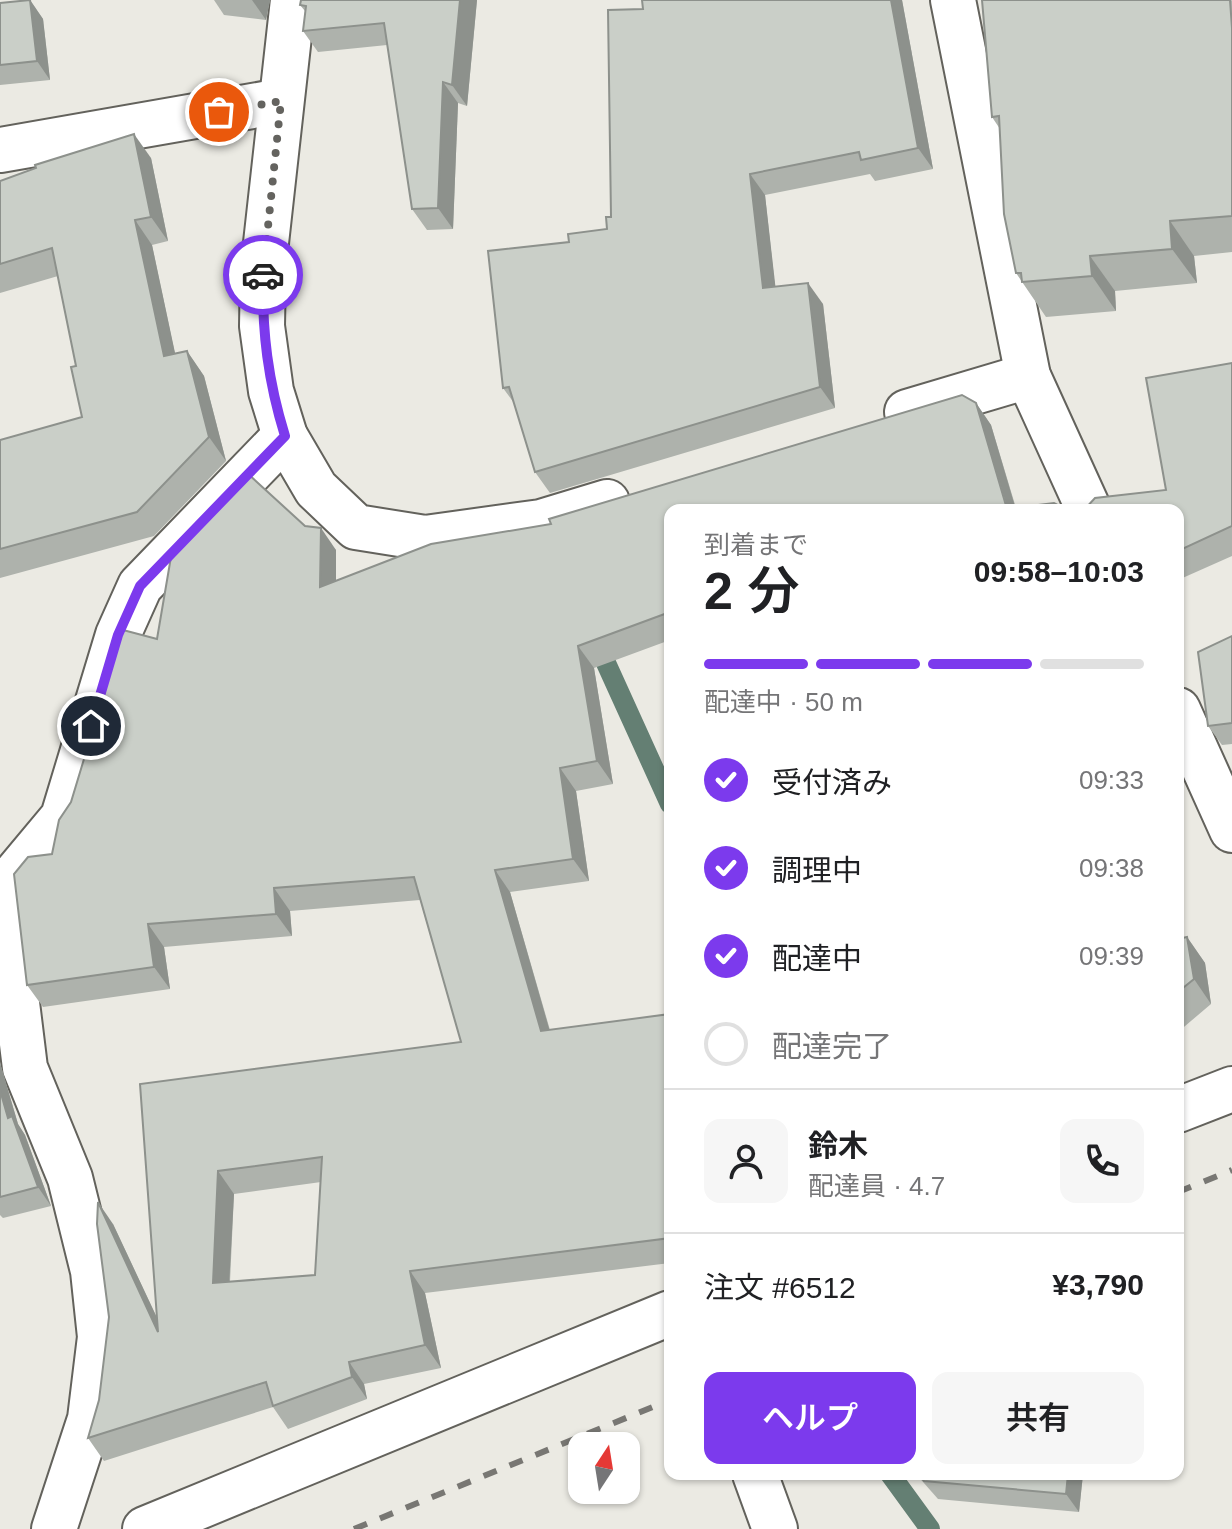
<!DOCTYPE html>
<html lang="ja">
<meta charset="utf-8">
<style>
body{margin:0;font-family:Helvetica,"Noto Sans JP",sans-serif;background:#f6f6f6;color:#202124;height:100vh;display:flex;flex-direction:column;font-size:30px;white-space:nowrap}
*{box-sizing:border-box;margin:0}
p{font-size:26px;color:#757577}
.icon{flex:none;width:44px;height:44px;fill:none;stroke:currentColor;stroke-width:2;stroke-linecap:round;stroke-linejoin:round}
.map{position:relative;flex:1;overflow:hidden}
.side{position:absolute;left:664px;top:504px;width:520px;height:976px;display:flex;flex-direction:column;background:#fff;border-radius:16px;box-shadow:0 2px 6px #0004}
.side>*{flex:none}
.needle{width:52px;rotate:12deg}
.tools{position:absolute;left:568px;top:1432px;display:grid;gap:16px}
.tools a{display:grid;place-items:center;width:72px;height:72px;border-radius:16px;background:#fff;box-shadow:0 2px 6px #0004;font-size:40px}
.pin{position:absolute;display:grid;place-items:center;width:68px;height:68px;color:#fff;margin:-34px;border:4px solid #fff;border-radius:50%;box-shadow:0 2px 8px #0007}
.courier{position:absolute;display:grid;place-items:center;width:80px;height:80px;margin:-40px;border:6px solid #7c3aed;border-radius:50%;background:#fff;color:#222;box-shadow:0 2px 10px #0007}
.headline em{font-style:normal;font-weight:600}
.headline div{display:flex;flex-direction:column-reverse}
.headline{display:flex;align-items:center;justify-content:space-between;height:136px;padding:0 40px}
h1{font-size:52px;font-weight:600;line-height:60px}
.bar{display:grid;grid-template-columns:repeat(4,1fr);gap:12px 8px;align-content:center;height:96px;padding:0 40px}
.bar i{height:10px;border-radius:6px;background:#e0e0e0}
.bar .selected{background:#7c3aed}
.bar p{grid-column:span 4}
.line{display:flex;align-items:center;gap:20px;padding:0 40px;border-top:2px solid #e0e0e0}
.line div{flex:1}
.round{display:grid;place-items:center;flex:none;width:84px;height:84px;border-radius:16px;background:#f6f6f6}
ol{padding:0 40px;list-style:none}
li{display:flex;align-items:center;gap:24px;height:88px}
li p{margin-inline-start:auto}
li .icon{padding:8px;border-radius:50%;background:#7c3aed;color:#fff;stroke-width:4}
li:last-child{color:#757577}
li i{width:44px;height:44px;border:4px solid #e0e0e0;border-radius:50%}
.cta{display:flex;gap:16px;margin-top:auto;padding:16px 40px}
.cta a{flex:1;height:92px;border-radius:16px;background:#7c3aed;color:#fff;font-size:32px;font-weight:600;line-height:92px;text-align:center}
.cta a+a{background:#f6f6f6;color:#202124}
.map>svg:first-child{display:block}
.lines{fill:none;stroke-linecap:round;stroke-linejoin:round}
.stream{stroke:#647f73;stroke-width:20}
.minor-casing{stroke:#63625c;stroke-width:48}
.minor{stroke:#fff;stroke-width:44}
.rail{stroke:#787773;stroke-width:6;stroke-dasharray:14 14;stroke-linecap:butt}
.wall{fill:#aeb2ac;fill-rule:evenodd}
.shaded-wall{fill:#8d918c}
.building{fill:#cacfc8;stroke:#8d918c;stroke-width:2;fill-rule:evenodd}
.done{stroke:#64635f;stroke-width:8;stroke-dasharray:0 14.4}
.route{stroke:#7c3aed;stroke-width:10}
</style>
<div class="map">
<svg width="1232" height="1529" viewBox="0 0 1232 1529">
<rect width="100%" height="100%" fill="#ebeae3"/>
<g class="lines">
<g class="stream">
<path d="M596,641L670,804"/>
<path d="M890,1474L930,1529"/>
</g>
<defs>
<g id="minor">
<path d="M293,0L263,270L262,326L271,391L285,436L316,489L356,527L425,538L541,522L607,502"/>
<path d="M953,0L1028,376L1089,510"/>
<path d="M0,150L281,101"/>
<path d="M907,412L1028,376"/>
<path d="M1178,710L1232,830"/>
<path d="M3,889L63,817L118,635L140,586L285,436"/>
<path d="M0,890L3,889L25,1068L70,1178L93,1271L100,1337L90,1419L54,1529"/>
<path d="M1178,1110L1232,1089"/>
<path d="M755,1474L775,1529"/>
<path d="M145,1529L670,1313"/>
</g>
</defs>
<use href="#minor" class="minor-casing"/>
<use href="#minor" class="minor"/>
<g class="rail">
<path d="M1178,1192L1232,1170"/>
<path d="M354,1529L670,1400"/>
</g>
</g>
<g class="wall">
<path d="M30,0L43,19L50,80L0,85V3Z"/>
<path d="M214,0H270L266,20L224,15Z"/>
<path d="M301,0H477L467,106L458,103L453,229L427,230L412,209L387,45L318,52L303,31L305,11L300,5Z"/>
<path d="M642,0H902L933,169L875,181L870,174L765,195L775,287L823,304L835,408L550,493L535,472L514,403L503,388L569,242L607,229L611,217L643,9Z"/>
<path d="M1232,0V252L1194,256L1197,283L1115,291L1116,311L1046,317L1016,273L1000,129L992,117Z"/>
<path d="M151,158L168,241L152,245L175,354L187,351L204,376L226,461L154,536L0,578V440L82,417L76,366L58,276L0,293V181Z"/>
<path d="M1232,363V556L1178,580V510L1166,490Z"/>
<path d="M976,403L991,425L1016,508L1067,510H670V640L594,668L613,784L576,791L589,881L510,892L550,1030L670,1014V1263L425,1293L441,1368L364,1384L367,1399L288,1429L273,1407L104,1461L88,1438L99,1400L109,1317L113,1224L157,1318L140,1084L461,1042L420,900L290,911L292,936L164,947L170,989L43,1007L27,985L52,854L71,802L157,639L305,526L336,550V581L551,524ZM321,1182L315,1275L230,1282L234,1194Z"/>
<path d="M1232,636V744L1222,745L1208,726Z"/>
<path d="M1178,918L1181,938L1187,937L1205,963L1211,1004L1178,1032Z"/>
<path d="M0,1063L18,1124L25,1135L51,1206L3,1218L0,1215Z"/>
<path d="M916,1474H1083L1079,1512L938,1499Z"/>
</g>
<g class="shaded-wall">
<path d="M30,0L43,19L50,80L37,61Z"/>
<path d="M252,0H270L266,20Z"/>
<path d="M460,0H477L467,106L452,85Z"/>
<path d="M891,0H902L933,169L918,148Z"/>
<path d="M443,82L458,103L453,229L438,208Z"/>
<path d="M134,134L151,158L168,241L151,217Z"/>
<path d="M750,174L765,195L778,309L763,288Z"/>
<path d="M135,220L152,245L181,381L164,356Z"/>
<path d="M1170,221L1194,256L1197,283L1172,249Z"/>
<path d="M1090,256L1115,291L1116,311L1092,276Z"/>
<path d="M808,283L823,304L835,408L820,387Z"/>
<path d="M187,351L204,376L226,461L209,437Z"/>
<path d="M976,403L991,425L1016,510H1008Z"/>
<path d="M321,528L336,550V609L320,587Z"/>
<path d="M578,646L594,668L613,784L597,761Z"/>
<path d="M560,768L576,791L589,881L573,859Z"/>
<path d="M495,870L510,892L556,1053L541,1031Z"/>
<path d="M274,888L290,911L292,936L276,914Z"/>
<path d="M1178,918L1186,966L1178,955Z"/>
<path d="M148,924L164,947L170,989L154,967Z"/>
<path d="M1187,937L1205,963L1211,1004L1194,979Z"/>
<path d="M0,1063L18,1124L25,1135L51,1206L38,1187L8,1118L0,1090Z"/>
<path d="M218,1171L234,1194L228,1305L213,1283Z"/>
<path d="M98,1202L113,1224L174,1354L158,1332Z"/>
<path d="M410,1271L425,1293L441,1368L425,1345Z"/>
<path d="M349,1362L364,1384L367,1399L352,1377Z"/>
<path d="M1068,1474H1083L1079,1512L1066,1494Z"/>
</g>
<g class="building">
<path d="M30,0L37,61L0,65V3Z"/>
<path d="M301,0H460L452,85L443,82L438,208L412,209L384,23L303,31L306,6L300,5Z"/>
<path d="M642,0H891L918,148L861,160L859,152L750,174L763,288L808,283L820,387L535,472L509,387L503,388L488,251L569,242L568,234L607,229L606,217H611L608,10L643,9Z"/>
<path d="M982,0H1230L1232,28V216L1170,221L1172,249L1090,256L1092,276L1022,282L1021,273H1016L1004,214L999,116L992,117Z"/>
<path d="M134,134L151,217L135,220L164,356L187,351L209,437L137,512L0,549V440L82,417L71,367L76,366L52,248L0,264V181L36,168L35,165Z"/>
<path d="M1232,363V526L1178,551V510H1084L1095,498L1166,490L1146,378Z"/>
<path d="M962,395L976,403L1007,509L1054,503L1067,510H670V612L578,646L597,761L560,768L573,859L495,870L541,1031L670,1014V1238L410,1271L425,1345L349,1362L352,1377L273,1406L266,1382L88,1438L99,1400L109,1317L97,1224L98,1202L158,1332L140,1084L461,1042L414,877L274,888L276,914L148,924L154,967L27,985L14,874L28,857L52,854L59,820L71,802L123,630L157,639L172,551L247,473L305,526L321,528L320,587L431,544L551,524L549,519ZM322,1157L315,1275L213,1283L218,1171Z"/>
<path d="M1232,636V723L1208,726L1198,652Z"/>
<path d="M1187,937L1194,979L1178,992V939Z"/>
<path d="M0,1090L8,1118L12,1116L38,1187L0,1197Z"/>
<path d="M919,1474H1068L1066,1494L924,1481Z"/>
</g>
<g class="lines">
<path class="done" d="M219,112L281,101L263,275"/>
<path class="route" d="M91,726L118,635L140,586L285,436C268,381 262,332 263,275"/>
</g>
</svg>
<div class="tools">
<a><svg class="needle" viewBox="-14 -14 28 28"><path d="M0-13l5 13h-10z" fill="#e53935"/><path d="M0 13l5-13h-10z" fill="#757577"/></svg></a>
</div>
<div class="pin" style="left:219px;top:112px;background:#ea580c"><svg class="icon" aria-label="bag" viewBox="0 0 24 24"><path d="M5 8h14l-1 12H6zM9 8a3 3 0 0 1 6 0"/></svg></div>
<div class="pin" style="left:91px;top:726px;background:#1f2937"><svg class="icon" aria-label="home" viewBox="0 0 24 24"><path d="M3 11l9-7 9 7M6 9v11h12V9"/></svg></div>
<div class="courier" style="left:263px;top:275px"><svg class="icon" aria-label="car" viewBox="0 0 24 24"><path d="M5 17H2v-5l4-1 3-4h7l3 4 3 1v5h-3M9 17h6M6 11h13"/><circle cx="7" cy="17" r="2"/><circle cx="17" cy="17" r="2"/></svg></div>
<section class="side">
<div class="headline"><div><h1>2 分</h1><p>到着まで</p></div><em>09:58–10:03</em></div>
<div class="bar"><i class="selected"></i><i class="selected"></i><i class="selected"></i><i></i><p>配達中 · 50 m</p></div>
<ol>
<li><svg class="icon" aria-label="check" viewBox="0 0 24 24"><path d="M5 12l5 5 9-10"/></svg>受付済み<p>09:33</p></li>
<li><svg class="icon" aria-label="check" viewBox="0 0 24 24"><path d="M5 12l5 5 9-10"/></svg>調理中<p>09:38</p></li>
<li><svg class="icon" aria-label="check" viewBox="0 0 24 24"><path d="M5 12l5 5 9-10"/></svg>配達中<p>09:39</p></li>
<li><i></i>配達完了</li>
</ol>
<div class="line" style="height:144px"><a class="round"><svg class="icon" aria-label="person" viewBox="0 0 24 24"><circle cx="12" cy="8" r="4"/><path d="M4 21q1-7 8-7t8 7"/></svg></a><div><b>鈴木</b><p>配達員 · 4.7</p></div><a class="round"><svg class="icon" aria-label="phone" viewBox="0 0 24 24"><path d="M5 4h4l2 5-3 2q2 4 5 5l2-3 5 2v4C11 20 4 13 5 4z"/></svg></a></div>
<div class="line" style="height:104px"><div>注文 #6512</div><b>¥3,790</b></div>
<div class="cta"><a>ヘルプ</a><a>共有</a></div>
</section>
</div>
